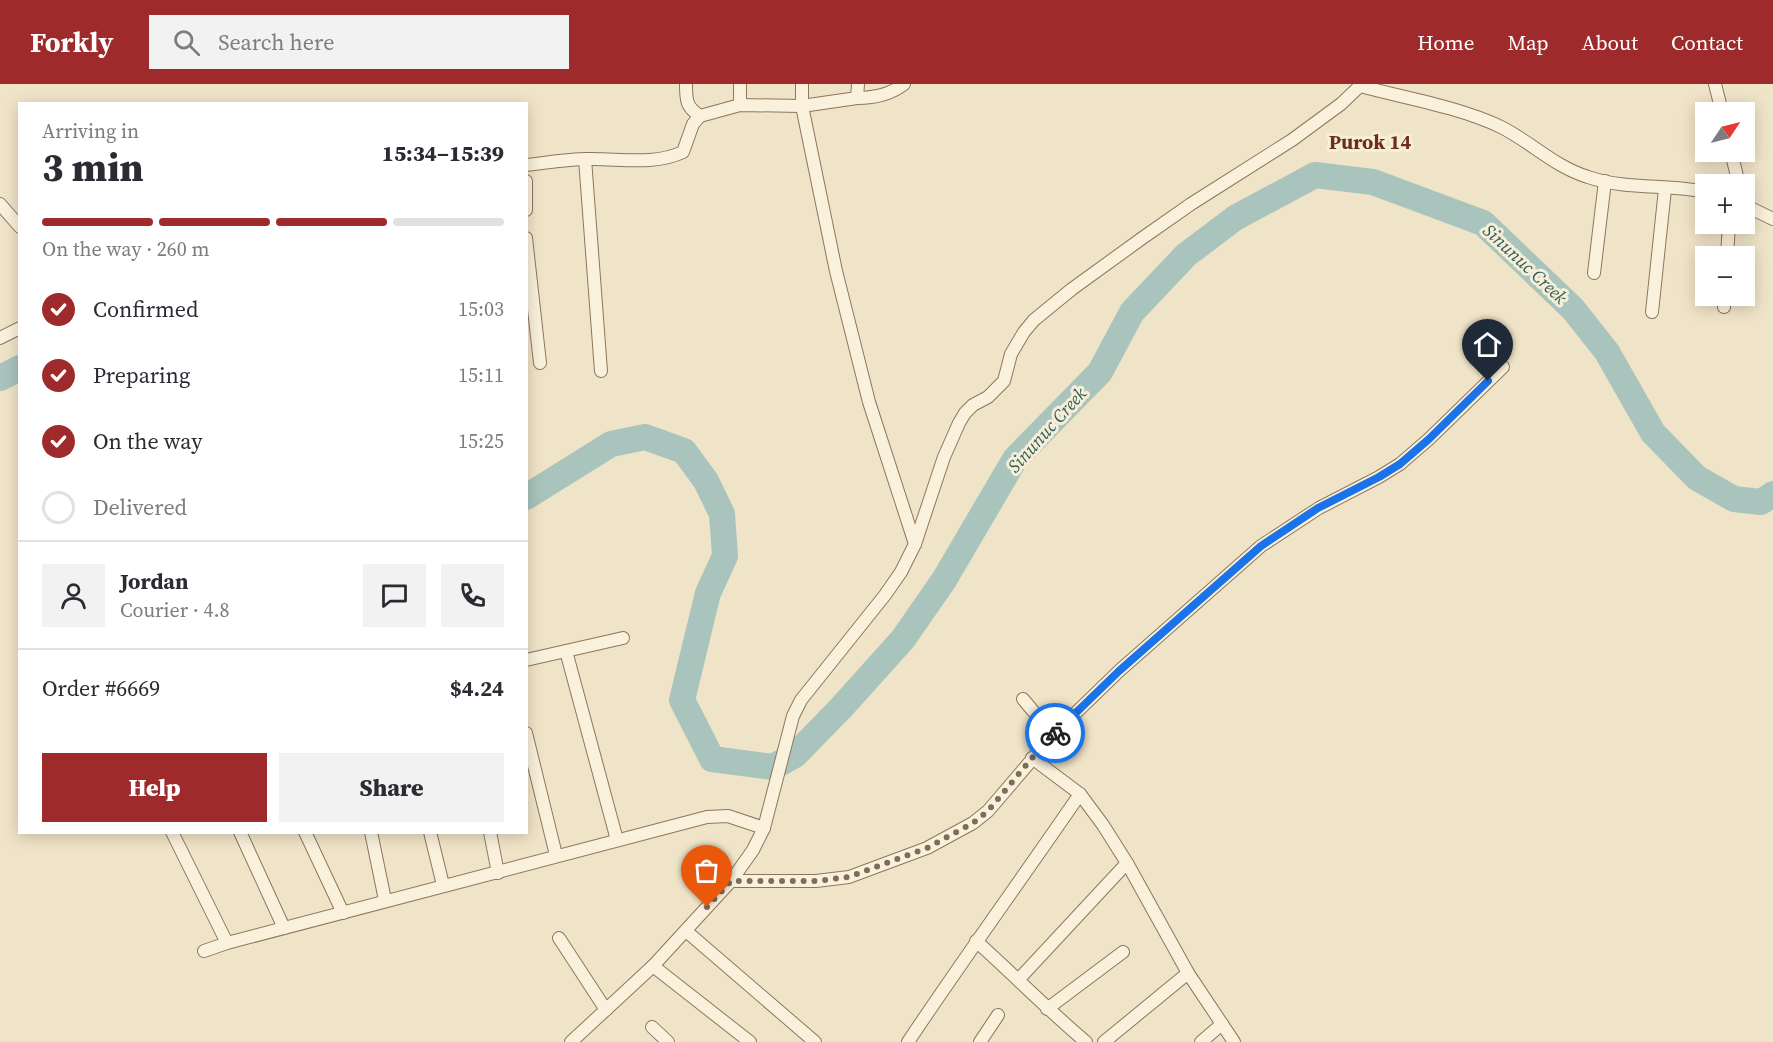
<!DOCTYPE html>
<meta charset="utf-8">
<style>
body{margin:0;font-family:"Source Serif 4",serif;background:#f2f2f3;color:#2b2b33;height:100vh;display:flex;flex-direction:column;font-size:22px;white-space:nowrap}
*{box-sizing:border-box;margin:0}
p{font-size:20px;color:#7c7c81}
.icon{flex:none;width:33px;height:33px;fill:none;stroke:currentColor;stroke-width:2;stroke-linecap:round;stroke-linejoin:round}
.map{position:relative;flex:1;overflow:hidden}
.details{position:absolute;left:18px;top:18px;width:510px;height:732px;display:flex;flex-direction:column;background:#fff;border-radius:0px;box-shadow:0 3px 15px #0003}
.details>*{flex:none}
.needle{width:39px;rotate:55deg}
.buttons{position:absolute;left:1695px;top:18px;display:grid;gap:12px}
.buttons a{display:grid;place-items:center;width:60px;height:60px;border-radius:0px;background:#fff;box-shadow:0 3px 15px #0003;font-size:30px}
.pin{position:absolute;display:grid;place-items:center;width:51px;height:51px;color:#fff;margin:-62px -26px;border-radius:50% 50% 50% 0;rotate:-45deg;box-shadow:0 0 6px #0007}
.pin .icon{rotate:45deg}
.courier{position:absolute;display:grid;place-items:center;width:60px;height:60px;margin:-30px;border:4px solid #1a73e8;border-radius:50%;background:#fff;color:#222;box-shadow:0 2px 8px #0007}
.headline em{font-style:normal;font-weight:800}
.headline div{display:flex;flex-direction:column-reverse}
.headline{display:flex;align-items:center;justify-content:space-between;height:102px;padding:0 24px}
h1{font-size:39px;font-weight:800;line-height:45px}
.bar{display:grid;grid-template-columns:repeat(4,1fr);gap:9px 6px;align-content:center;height:72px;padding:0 24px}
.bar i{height:8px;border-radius:4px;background:#e1e1e2}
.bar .selected{background:#9e2a2b}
.bar p{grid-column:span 4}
.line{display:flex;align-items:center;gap:15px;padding:0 24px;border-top:2px solid #e1e1e2}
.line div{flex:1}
.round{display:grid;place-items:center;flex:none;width:63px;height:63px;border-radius:0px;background:#f2f2f3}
ol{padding:0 24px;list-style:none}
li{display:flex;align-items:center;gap:18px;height:66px}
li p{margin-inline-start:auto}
li .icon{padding:6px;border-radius:50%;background:#9e2a2b;color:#fff;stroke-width:4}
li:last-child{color:#7c7c81}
li i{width:33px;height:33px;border:3px solid #e1e1e2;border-radius:50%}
.primary-button{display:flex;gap:12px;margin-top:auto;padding:12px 24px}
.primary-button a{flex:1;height:69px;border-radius:0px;background:#9e2a2b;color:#fff;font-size:24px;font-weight:800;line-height:69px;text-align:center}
.primary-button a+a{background:#f2f2f3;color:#2b2b33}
header{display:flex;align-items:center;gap:36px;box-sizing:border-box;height:84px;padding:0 30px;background:#9e2a2b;color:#fff}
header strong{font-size:28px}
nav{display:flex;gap:33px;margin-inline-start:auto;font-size:21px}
.search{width:420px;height:54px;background:#f2f2f3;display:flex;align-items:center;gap:15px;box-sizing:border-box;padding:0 21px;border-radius:0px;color:#7c7c81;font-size:22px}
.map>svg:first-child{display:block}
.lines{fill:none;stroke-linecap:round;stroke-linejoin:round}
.river{stroke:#a9c4bc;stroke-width:26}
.street-casing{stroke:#8d765c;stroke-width:14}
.street{stroke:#faf1dc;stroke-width:12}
.done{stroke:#7c6e5b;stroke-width:6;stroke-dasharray:0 10.8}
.route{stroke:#1a73e8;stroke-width:8}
.labels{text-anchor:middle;stroke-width:6;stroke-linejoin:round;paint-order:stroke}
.water-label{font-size:18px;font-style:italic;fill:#2f5d5a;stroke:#f7eed8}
.quarter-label{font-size:20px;font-weight:bold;fill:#6b2e1e;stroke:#f7eed8}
</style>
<header>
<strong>Forkly</strong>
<div class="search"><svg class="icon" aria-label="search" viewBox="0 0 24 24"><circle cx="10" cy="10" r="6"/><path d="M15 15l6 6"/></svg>Search here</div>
<nav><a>Home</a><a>Map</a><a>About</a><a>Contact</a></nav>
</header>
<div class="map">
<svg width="1773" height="958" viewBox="0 0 1773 958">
<rect width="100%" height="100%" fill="#f0e4c8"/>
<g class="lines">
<g class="river">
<path d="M0,294L20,284"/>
<path d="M526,413L611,360L645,353L684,367L706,397L722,430L725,472L708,509L682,616L712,675L773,683L795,671L841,624L903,555L944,496L1015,375L1100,288L1132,228L1186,171L1235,134L1315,91L1373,98L1483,139L1573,225L1607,268L1653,349L1697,394L1734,415L1761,418L1773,410"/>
</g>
<defs>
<g id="street">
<path d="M686,0C686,16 686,23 700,32L740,21L802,22L857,14L858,0"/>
<path d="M802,0V22L836,187L869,318L915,460"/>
<path d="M1715,0L1722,28"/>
<path d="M1360,2C1405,14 1459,23 1501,43C1531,58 1555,83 1588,93C1626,106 1667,100 1706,108"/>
<path d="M857,14C874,14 890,11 904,0"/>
<path d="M740,21V0"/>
<path d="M1731,68L1739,100"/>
<path d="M585,75L601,287"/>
<path d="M526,81C546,79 567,75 587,75C618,74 653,82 683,68L693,40L700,32"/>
<path d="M526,97V126"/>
<path d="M0,120L20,143"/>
<path d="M1744,121L1773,135"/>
<path d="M526,154L540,279"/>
<path d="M1727,172L1729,140"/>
<path d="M1594,189L1605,97"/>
<path d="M1724,223V212"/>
<path d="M1652,228L1665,105"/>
<path d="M0,254L20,244"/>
<path d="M566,567L617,756"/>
<path d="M526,576L623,554"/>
<path d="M1023,615L1053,651"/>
<path d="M526,649L556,771"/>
<path d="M1080,710L1103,741L1127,779L1188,889L1234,958"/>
<path d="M172,748L227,859"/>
<path d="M240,748L284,844"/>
<path d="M305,748L343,829"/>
<path d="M371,748L385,816"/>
<path d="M430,748L443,801"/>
<path d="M490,748L498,789"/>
<path d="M731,797L753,766L764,744L793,632L801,616L885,511L901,488L915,460L944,373L959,339L965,329L973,321L988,313L1004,297L1011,270L1024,248L1034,236L1072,205L1141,155L1191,120L1292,56L1341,20L1362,0"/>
<path d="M686,847L815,958"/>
<path d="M559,854L606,926"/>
<path d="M976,857C1013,890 1048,926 1086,958"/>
<path d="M204,867L227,859L707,733L728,732L764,744"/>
<path d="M1019,895L1127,779"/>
<path d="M1047,925L1123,868"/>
<path d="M652,943L668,958"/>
<path d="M571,958L653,882"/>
<path d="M750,958L653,882L731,797H816L849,793L927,764L973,739L988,727L1053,651L1119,587L1261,462L1319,424L1379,393L1400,380L1429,355L1503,283"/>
<path d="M908,958C964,874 1023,793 1080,710L1032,674"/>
<path d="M980,958L998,931"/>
<path d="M1104,958L1188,889"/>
<path d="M1201,958L1222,940"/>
</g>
</defs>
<use href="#street" class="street-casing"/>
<use href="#street" class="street"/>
</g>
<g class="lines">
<path class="done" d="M707,823L731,797H816L849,793L927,764L973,739L988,727L1032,674L1055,649"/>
<path class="route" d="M1055,649L1119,587L1261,462L1318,424L1379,393L1400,380L1429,355L1488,297"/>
</g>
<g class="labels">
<g class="water-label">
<text transform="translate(1525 180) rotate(43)" y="6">Sinunuc Creek</text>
<text transform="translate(1047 346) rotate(-48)" y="6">Sinunuc Creek</text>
</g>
<g class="quarter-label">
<text x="1370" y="65">Purok 14</text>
</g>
</g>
</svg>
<div class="buttons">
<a><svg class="needle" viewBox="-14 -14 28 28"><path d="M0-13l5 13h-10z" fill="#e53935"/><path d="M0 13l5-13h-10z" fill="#7c7c81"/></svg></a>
<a>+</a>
<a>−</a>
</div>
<div class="pin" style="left:707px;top:823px;background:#ea580c"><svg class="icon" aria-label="bag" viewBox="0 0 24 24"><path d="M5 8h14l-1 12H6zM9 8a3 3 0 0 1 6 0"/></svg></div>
<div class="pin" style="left:1488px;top:297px;background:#1f2937"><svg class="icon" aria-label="home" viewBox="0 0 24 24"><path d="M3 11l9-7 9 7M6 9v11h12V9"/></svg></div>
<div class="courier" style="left:1055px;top:649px"><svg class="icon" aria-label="bike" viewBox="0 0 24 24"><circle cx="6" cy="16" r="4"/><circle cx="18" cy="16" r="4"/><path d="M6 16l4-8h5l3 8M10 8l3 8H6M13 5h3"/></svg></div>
<section class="details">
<div class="headline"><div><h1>3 min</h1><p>Arriving in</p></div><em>15:34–15:39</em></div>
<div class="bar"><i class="selected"></i><i class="selected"></i><i class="selected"></i><i></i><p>On the way · 260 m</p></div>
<ol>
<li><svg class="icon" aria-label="check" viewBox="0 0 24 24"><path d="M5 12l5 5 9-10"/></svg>Confirmed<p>15:03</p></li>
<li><svg class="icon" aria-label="check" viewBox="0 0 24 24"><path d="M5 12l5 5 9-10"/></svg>Preparing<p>15:11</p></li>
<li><svg class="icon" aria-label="check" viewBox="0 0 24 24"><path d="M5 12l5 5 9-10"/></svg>On the way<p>15:25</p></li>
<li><i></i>Delivered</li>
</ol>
<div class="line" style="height:108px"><a class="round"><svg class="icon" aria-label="person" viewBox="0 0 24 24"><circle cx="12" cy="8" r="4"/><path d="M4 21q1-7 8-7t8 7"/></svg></a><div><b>Jordan</b><p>Courier · 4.8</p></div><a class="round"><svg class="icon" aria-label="chat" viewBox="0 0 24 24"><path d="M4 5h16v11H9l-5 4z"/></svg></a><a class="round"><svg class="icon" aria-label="phone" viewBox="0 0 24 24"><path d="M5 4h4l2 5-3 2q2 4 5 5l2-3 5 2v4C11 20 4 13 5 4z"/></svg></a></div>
<div class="line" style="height:78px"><div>Order #6669</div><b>$4.24</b></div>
<div class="primary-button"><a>Help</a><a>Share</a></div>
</section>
</div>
